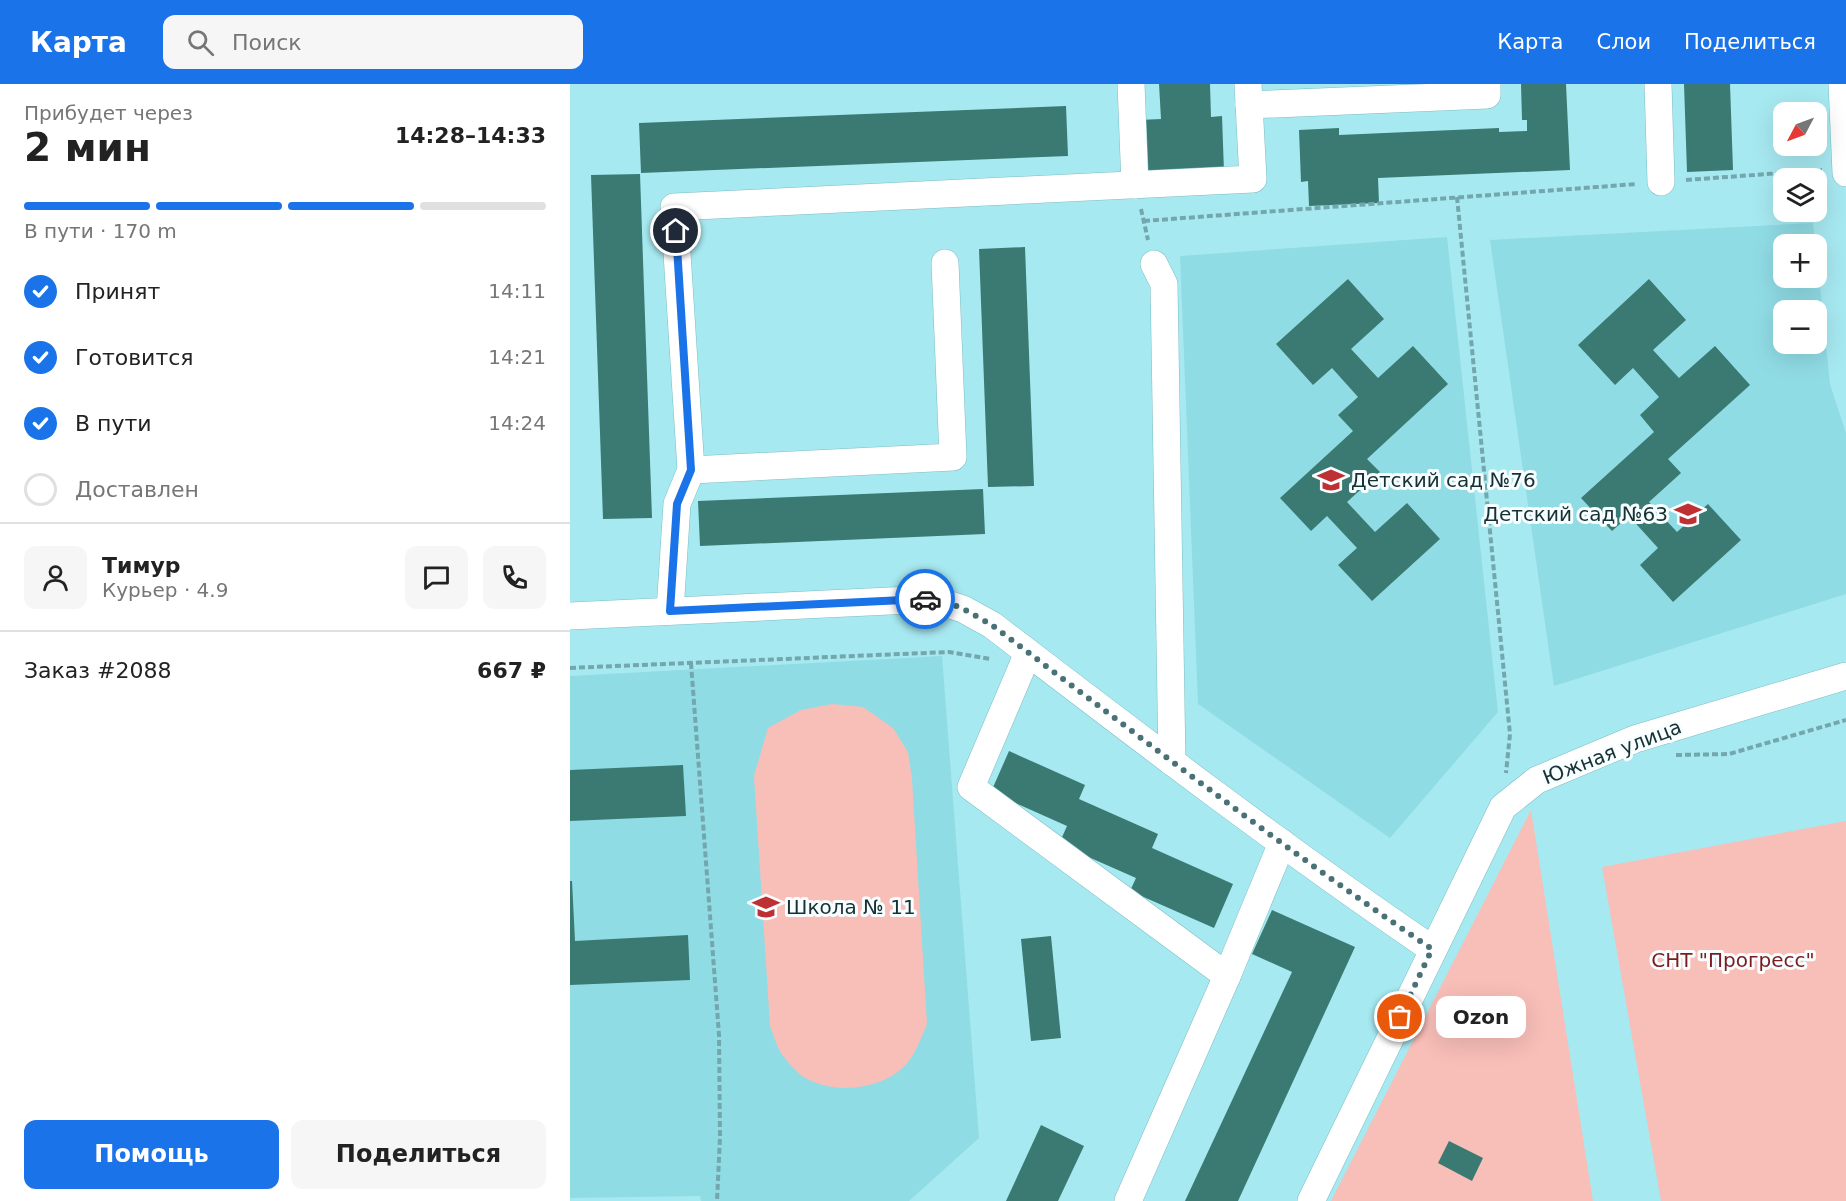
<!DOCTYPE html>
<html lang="ru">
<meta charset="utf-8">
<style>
body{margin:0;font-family:"DejaVu Sans",sans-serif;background:#f6f6f6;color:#222;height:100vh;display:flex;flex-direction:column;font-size:22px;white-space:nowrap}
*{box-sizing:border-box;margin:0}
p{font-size:20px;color:#767676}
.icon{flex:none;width:33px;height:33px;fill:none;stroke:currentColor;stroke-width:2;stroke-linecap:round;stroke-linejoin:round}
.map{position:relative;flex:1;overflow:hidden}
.side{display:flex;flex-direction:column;background:#fff;width:570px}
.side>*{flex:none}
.needle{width:39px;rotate:229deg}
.controls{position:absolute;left:1203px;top:18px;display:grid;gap:12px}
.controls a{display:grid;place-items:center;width:54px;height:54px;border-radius:12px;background:#fff;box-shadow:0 6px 24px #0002;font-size:30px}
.pin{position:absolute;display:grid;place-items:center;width:51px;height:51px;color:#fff;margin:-26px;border:3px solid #fff;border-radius:50%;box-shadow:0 2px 6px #0007}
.courier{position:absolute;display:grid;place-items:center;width:60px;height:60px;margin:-30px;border:4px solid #1a73e8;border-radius:50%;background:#fff;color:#222;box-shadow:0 2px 8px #0007}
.bubble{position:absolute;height:42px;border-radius:12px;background:#fff;box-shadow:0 6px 24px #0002;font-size:20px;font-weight:600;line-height:42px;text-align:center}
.summary em{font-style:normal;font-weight:600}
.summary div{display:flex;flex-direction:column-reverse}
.summary{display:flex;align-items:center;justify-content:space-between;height:102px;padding:0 24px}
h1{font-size:39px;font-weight:600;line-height:45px}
.bar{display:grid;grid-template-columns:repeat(4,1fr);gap:9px 6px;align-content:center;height:72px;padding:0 24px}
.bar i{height:8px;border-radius:4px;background:#e0e0e0}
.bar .active{background:#1a73e8}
.bar p{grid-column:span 4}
.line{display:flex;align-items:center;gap:15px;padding:0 24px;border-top:2px solid #e0e0e0}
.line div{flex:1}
.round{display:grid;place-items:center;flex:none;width:63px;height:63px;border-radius:12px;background:#f6f6f6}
ol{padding:0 24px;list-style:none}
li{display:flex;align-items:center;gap:18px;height:66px}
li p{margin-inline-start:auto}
li .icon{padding:6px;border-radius:50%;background:#1a73e8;color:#fff;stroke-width:4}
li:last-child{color:#767676}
li i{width:33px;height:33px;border:3px solid #e0e0e0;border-radius:50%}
.button{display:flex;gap:12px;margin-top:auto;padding:12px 24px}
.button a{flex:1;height:69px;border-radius:12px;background:#1a73e8;color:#fff;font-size:24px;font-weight:600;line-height:69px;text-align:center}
.button a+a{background:#f6f6f6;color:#222}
header{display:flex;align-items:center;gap:36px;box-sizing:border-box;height:84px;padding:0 30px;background:#1a73e8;color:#fff}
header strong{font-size:28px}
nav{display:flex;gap:33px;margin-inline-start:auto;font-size:21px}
.search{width:420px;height:54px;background:#f6f6f6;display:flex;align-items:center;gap:15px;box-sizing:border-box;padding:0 21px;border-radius:12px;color:#767676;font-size:22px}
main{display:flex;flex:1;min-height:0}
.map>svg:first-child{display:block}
.built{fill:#90dce5;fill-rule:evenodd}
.green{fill:#f8beb8}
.building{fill:#3a7a72}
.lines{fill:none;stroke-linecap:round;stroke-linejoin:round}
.minor-casing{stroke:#7cbdc5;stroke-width:28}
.path{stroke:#73a7ad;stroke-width:4;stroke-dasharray:6 3;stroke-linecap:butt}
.minor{stroke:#fff;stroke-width:27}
.done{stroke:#497176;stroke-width:6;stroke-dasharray:0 10.8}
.route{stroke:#1a73e8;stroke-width:8}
.labels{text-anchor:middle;stroke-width:6;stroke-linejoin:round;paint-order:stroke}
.poi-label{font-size:20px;fill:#163134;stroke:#f8feff;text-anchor:start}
.street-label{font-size:20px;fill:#163134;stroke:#f8feff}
.park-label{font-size:20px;fill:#7b1d1e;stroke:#f8feff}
</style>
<header>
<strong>Карта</strong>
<div class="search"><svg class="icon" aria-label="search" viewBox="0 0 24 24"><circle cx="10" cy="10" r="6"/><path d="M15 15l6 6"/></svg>Поиск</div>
<nav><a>Карта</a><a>Слои</a><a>Поделиться</a></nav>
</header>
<main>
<section class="side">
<div class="summary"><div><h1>2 мин</h1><p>Прибудет через</p></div><em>14:28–14:33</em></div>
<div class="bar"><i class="active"></i><i class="active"></i><i class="active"></i><i></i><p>В пути · 170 m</p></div>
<ol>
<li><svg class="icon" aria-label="check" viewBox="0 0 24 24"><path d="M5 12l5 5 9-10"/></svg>Принят<p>14:11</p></li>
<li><svg class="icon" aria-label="check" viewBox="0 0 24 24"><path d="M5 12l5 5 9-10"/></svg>Готовится<p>14:21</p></li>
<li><svg class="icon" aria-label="check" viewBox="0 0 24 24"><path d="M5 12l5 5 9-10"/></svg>В пути<p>14:24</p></li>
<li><i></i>Доставлен</li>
</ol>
<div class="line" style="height:108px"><a class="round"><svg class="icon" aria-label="person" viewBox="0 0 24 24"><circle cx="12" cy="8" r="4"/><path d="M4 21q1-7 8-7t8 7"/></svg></a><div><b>Тимур</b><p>Курьер · 4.9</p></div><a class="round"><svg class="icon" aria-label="chat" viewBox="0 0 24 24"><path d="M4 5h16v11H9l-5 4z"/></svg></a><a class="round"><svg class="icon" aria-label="phone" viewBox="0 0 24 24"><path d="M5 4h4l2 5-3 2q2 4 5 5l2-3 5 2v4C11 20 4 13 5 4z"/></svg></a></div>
<div class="line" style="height:78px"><div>Заказ #2088</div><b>667 ₽</b></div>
<div class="button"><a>Помощь</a><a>Поделиться</a></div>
</section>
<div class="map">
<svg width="1276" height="1117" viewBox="0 0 1276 1117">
<rect width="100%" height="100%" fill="#a7e9f1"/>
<g class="built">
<path d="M1243,139L1245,160H1214V194H1246L1247,173L1260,300L1276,349V510L984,602L920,156ZM1214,226H1246V260H1214Z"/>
<path d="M877,153L928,628L820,754L628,620L610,172Z"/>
<path d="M372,572L409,1054L339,1117H131L130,1112L0,1114V592Z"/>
</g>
<g class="green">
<path d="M262,620L293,623L323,644L338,668L342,695L357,940C350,956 344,976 329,987C303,1007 260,1010 232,992C226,987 218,978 213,972C207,964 204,952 200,942L184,692L198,644L231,626Z"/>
<path d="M961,726L1023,1117H761Z"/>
<path d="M1276,737V1117H1091L1032,783Z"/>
</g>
<g class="building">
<path d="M589,0H640L641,33L652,32L654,88L571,91L569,36L591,35Z"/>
<path d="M951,0H996L1000,86L808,94L809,119L739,122L738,97L731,98L729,46L769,44V51L929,44V48L957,47V36H952Z"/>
<path d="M1114,0H1160L1163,86L1117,88Z"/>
<path d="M496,22L498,72L71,89L69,39Z"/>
<path d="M70,90L82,434L33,435L21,91Z"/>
<path d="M455,163L464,402L418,403L409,165Z"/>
<path d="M778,195L814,235L781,265L808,294L843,262L878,300L797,375L810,388L777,418L805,448L837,419L870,455L802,517L768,481L787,464L757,432L741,447L710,414L783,347L768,331L788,313L762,284L743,301L706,260Z"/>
<path d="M1079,195L1116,236L1083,266L1109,294L1145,262L1180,301L1098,375L1111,389L1079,418L1107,448L1138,420L1171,456L1103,518L1070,481L1088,464L1059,432L1042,447L1011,414L1084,348L1070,331L1089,313L1063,284L1045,301L1008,261Z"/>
<path d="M413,405L415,450L130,462L128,417Z"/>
<path d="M439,667L515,701L509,715L588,750L582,764L663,800L644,844L560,807L566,794L489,760L497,742L421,708Z"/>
<path d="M113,681L116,732L0,737V686Z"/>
<path d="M0,797H2L5,857L118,851L120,896L0,901Z"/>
<path d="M702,826L785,863L668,1117H615L722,888L682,870Z"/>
<path d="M481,852L491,954L461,957L451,855Z"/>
<path d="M471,1041L514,1062L488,1117H436Z"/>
<path d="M879,1057L913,1074L902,1097L868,1079Z"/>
</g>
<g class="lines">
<defs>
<g id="minor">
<path d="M561,0L565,101"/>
<path d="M1088,0L1091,98"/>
<path d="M1272,0L1276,89"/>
<path d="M679,21L917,11V0"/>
<path d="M584,180L594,200L602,678"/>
<path d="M121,386L383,373L375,179"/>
<path d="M100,527L107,420L121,386L104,123L683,95L678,0"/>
<path d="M0,532L362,515L393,525L422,541C567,652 712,763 862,865"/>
<path d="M458,569L401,703L657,892L712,759"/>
<path d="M558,1117L657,892"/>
<path d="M741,1117L933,723L967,696L1065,655L1276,592"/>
</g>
</defs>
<use href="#minor" class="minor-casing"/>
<g class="path">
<path d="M1116,96L1252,86"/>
<path d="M887,113L940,650L936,689"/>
<path d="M571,125L578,156"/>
<path d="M574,137L1067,100"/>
<path d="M121,579L149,951L150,1053L147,1117"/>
<path d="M0,584L379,568L421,575"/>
<path d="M1106,671L1159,670L1276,636"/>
</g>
<use href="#minor" class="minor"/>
</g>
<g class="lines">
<path class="done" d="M355,515C378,514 403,530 423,542C568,651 711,763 862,865L830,933"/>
<path class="route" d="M106,147L121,386L107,420L100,527L355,515"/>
</g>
<defs>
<symbol id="school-bare" viewBox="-9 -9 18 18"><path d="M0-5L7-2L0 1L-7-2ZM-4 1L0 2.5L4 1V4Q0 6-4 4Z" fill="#bf3032" stroke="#f8feff" stroke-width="2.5" paint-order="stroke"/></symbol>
</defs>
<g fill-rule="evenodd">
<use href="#school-bare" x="742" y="377" width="38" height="38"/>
<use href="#school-bare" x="1099" y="411" width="38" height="38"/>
<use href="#school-bare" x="177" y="804" width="38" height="38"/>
</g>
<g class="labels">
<g class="poi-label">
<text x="781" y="403">Детский сад №76</text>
<text x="1098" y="437" text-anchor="end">Детский сад №63</text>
<text x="216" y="830">Школа № 11</text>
</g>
<g class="street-label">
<text transform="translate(1042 668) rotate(-21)" y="7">Южная улица</text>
</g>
<g class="park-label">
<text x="1163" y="883">СНТ "Прогресс"</text>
</g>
</g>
</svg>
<div class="controls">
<a><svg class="needle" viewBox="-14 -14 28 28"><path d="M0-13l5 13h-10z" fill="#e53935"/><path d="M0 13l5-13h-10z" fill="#767676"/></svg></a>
<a><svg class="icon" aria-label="layers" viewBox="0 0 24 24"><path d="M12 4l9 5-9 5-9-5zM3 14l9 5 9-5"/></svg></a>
<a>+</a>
<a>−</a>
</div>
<div class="pin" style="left:830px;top:933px;background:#ea580c"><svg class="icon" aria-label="bag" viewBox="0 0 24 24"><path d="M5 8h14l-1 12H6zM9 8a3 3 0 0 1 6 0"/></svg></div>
<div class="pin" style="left:106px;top:147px;background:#1f2937"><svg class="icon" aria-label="home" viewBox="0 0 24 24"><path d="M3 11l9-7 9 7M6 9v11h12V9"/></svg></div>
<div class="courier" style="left:355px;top:515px"><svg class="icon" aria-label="car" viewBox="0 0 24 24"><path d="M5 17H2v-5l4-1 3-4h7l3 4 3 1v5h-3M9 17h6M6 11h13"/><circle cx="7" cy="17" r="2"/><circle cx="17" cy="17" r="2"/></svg></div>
<div class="bubble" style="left:866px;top:912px;width:90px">Ozon</div>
</div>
</main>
